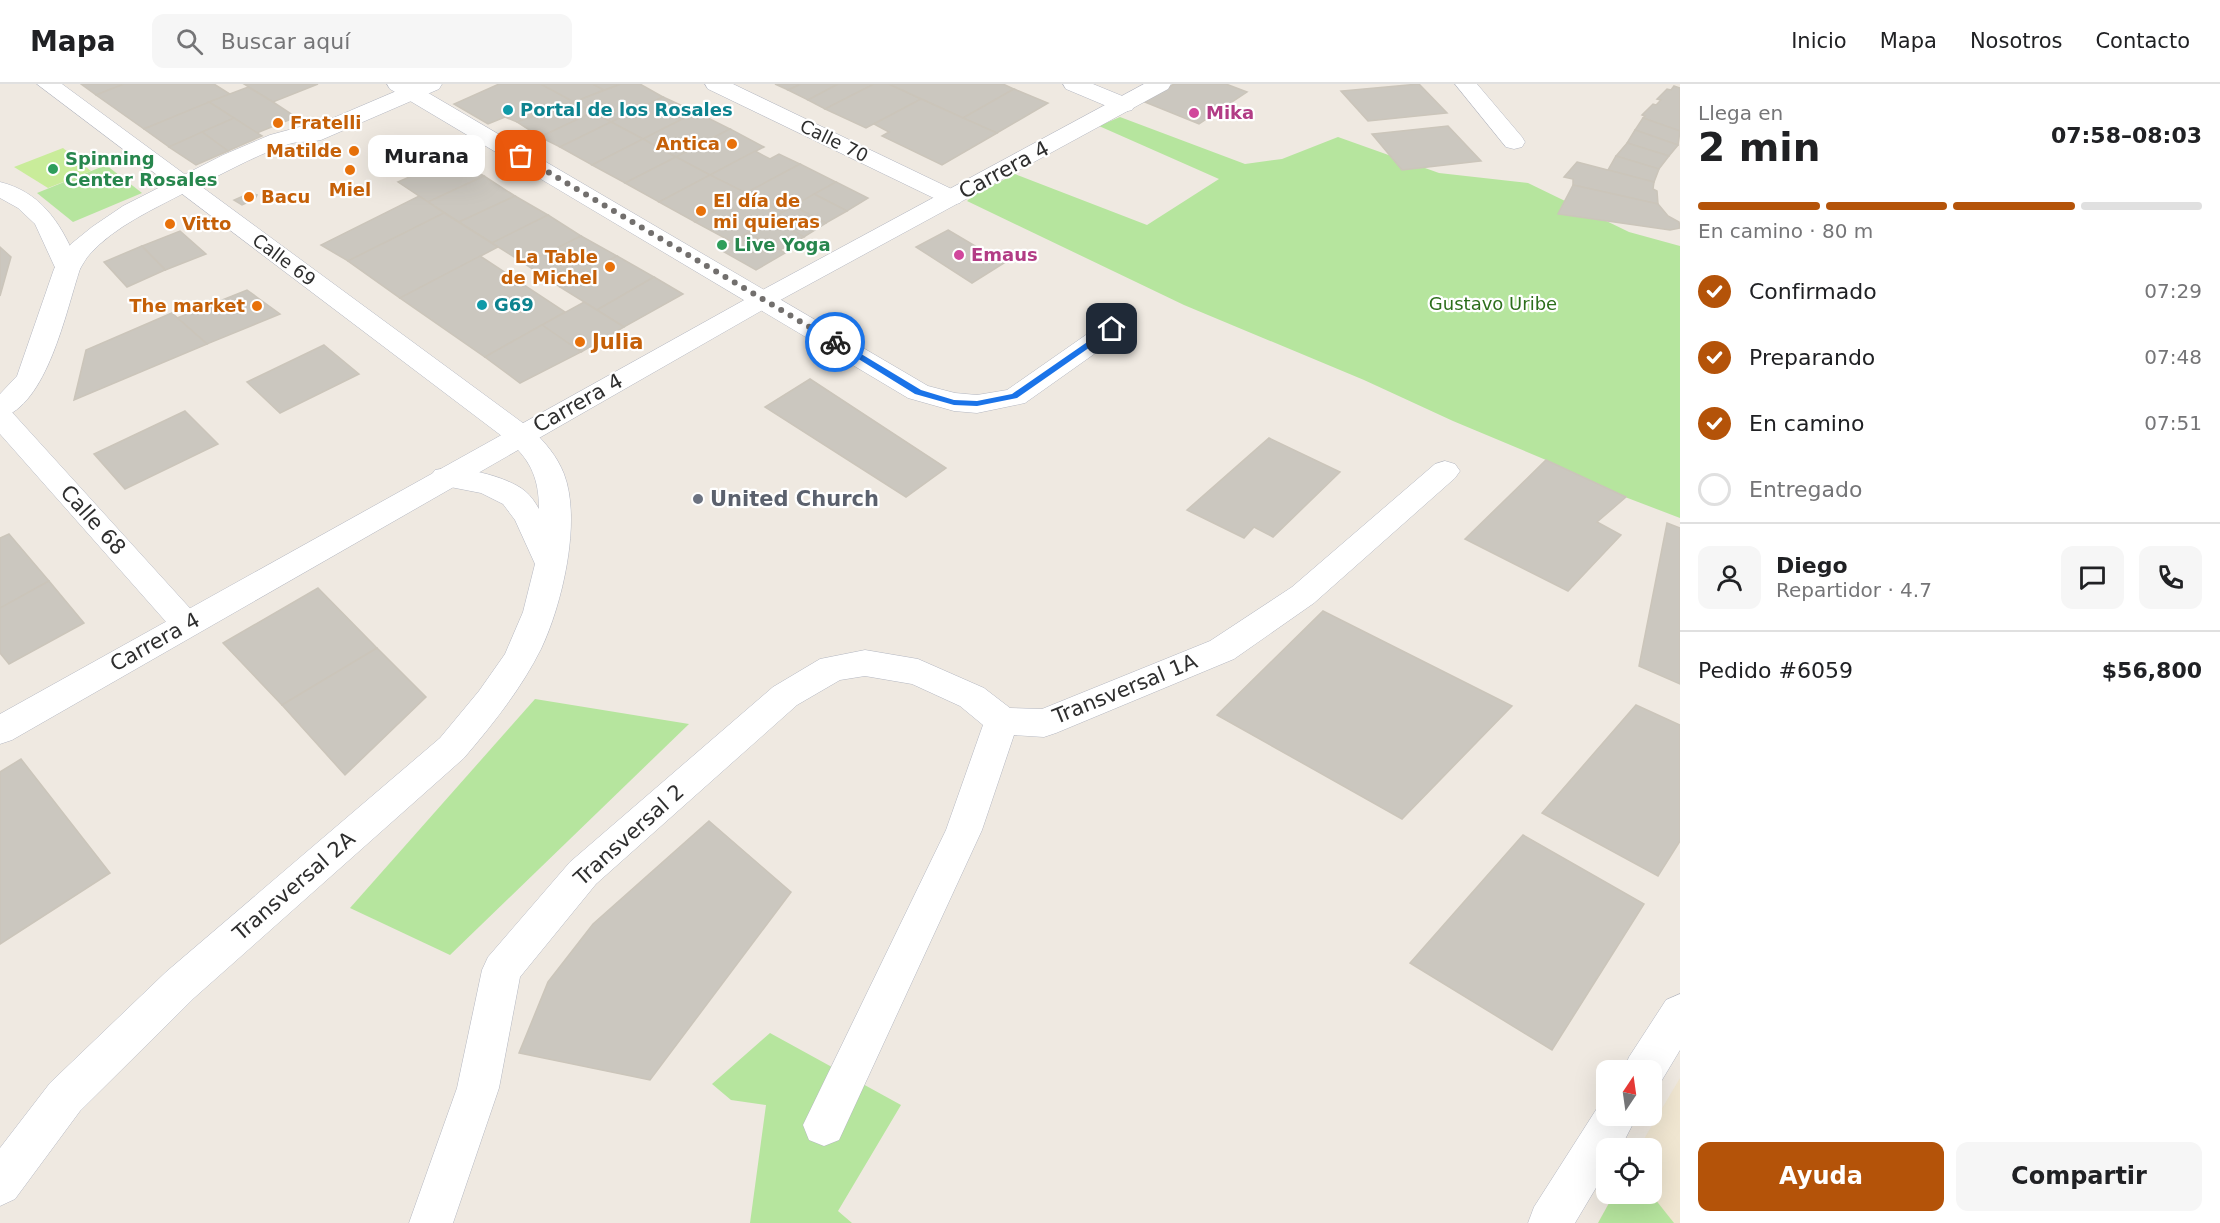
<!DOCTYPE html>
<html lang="es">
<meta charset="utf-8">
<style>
body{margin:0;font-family:"DejaVu Sans",sans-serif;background:#f6f6f6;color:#202124;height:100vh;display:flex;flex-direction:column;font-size:22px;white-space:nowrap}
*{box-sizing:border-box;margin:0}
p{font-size:20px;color:#757577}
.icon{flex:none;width:33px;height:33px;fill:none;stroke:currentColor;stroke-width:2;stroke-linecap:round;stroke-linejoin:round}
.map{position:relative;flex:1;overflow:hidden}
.panel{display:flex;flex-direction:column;background:#fff;width:540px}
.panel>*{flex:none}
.needle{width:39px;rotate:13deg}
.tools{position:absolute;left:1596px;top:976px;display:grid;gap:12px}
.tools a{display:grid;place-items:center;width:66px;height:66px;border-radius:12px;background:#fff;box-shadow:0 6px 24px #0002;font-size:30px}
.pin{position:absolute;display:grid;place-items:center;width:51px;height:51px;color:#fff;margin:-26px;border-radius:12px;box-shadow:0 3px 9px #0006}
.courier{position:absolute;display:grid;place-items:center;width:60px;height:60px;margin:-30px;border:4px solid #1a73e8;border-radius:50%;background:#fff;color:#222;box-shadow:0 2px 8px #0007}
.bubble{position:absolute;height:42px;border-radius:12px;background:#fff;box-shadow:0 6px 24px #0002;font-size:20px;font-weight:800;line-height:42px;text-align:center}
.head em{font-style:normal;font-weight:800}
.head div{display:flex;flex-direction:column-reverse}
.head{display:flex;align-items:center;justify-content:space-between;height:102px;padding:0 18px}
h1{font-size:39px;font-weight:800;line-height:45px}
.bar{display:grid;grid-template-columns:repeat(4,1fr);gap:9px 6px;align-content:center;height:72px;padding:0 18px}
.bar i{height:8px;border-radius:4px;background:#e0e0e0}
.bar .active{background:#b45309}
.bar p{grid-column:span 4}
.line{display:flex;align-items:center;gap:15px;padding:0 18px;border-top:2px solid #e0e0e0}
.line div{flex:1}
.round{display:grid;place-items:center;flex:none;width:63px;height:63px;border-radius:12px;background:#f6f6f6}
ol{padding:0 18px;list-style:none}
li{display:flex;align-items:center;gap:18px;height:66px}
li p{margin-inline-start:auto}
li .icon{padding:6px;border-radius:50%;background:#b45309;color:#fff;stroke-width:4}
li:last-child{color:#757577}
li i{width:33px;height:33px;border:3px solid #e0e0e0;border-radius:50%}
.button{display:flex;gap:12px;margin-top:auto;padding:12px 18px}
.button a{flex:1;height:69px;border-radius:12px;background:#b45309;color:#fff;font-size:24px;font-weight:800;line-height:69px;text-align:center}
.button a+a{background:#f6f6f6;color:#202124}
header{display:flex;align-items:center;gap:36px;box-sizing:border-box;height:84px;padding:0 30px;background:#fff;border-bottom:2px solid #e0e0e0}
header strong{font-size:28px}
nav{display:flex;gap:33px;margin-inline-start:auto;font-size:21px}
.search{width:420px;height:54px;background:#f6f6f6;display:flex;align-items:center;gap:15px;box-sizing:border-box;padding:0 21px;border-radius:12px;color:#757577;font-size:22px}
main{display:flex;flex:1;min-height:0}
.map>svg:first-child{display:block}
.education{fill:#f0e6d1}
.green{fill:#b6e59e}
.pitch{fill:#c9ec9a}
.building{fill:#cbc7bf;stroke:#cbc5ba;stroke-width:1.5}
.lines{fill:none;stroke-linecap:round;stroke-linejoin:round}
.minor-casing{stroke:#b4b7c1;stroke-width:1}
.tertiary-casing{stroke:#b4b7c1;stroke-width:1}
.minor{fill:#fff;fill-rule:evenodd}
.tertiary{fill:#fff;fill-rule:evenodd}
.route{fill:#1a73e8}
.done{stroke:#726f6d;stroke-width:6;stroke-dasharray:0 10.8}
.culture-dot{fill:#0f9aa8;stroke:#fff;stroke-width:2}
.hotel-dot{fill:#d1479c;stroke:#fff;stroke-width:2}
.food-dot{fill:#e8710a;stroke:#fff;stroke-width:2}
.leisure-dot{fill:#2e9e5b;stroke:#fff;stroke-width:2}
.worship-dot{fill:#6b7280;stroke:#fff;stroke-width:2}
.labels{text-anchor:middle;stroke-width:4.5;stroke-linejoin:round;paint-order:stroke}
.far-culture-label{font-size:18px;font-weight:bold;fill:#0d838f;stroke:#fff;text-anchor:start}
.far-hotel-label{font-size:18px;font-weight:bold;fill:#b23c85;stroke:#fff;text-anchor:start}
.far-food-label{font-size:18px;font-weight:bold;fill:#c56008;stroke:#fff;text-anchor:start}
.far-street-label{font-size:18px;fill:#2e2e2e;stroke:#fff}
.far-leisure-label{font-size:18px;font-weight:bold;fill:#27864d;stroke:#fff;text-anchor:start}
.far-park-label{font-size:18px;fill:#2c6e1b;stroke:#fff}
.street-label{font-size:21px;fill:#2e2e2e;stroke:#fff}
.food-label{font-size:21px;font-weight:bold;fill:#c56008;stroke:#fff;text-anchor:start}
.worship-label{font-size:21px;font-weight:bold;fill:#5b616d;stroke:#fff;text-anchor:start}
</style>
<header>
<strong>Mapa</strong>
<div class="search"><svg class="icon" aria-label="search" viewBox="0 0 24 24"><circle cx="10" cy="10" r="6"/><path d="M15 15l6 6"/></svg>Buscar aquí</div>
<nav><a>Inicio</a><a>Mapa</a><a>Nosotros</a><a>Contacto</a></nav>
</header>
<main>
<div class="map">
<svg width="1680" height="1139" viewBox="0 0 1680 1139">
<rect width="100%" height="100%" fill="#efe9e1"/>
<path class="education" d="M1680,994V1139H1598L1614,1110H1652V1065H1638Z"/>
<g class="green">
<path d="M1120,33L1245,80L1282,75L1338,53L1439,89L1528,99L1629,148L1680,162V434L1625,413L1546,376L1453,337L1364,296L1184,221L967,117L972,112L1015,90L1147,141L1219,95L1099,42Z"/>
<path d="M106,81L142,109L73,138L37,109Z"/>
<path d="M535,615L689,640L450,871L350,824Z"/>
<path d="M770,949L901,1021L838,1127L852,1139H750L766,1021L731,1016L712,1000Z"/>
<path d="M1614,1110H1651L1674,1139H1598Z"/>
</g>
<path class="pitch" d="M63,64L91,87L48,104L14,83Z"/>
<g class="building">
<path d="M81,0H124L96,11Z"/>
<path d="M124,0H214L230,10L144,45L96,11Z"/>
<path d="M244,0H318L273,18Z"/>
<path d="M499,0H541L574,18L517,38L505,33L488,40L454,20Z"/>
<path d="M541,0H593L604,6L574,18Z"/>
<path d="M593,0H621L604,6Z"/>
<path d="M621,0H640L663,13L611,38L574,18Z"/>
<path d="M775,0H801L788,6Z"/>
<path d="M801,0H838L808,16L788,6Z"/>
<path d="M838,0H874L825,25L808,16Z"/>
<path d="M874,0H889L921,15L866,44L825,25Z"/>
<path d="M889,0H1003L1014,5L963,34Z"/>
<path d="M1174,0H1226L1247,8L1199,40L1145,18Z"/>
<path d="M1419,0L1447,29L1368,37L1341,7Z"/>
<path d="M1674,2L1680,4V47L1643,34L1645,32L1642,31L1653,20L1656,21L1661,16L1657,15L1667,5L1671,6Z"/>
<path d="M248,3L273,18L296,33L257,49L209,18Z"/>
<path d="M1014,5L1048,19L997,49L963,34Z"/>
<path d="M663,13L696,28L643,55L611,38Z"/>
<path d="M921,15L963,34L997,49L942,81L882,52L889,48L874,40Z"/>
<path d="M209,18L234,34L169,63L144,45Z"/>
<path d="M574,18L593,28L540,53L517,38Z"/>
<path d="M593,28L611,38L560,63L540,53Z"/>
<path d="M696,28L730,45L676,73L643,55Z"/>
<path d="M234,34L262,52L228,67L202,48Z"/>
<path d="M1643,34L1680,47L1678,61L1635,46Z"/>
<path d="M611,38L643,55L592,81L560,63Z"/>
<path d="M1448,42L1481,77L1402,86L1372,50Z"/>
<path d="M730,45L764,63L710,91L676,73Z"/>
<path d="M1635,46L1678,61L1669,72L1627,59Z"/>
<path d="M202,48L228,67L196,81L169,63Z"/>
<path d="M643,55L676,73L625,99L592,81Z"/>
<path d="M1627,59L1669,72L1659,85L1616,72Z"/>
<path d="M755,67L770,75L779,70L800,80L746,109L710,91Z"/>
<path d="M1616,72L1659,85L1654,98L1608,86Z"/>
<path d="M676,73L710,91L659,118L625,99Z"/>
<path d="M453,74L484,92L428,118L398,98Z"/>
<path d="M1577,78L1654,98L1653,105L1657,107L1658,120L1573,101V95L1564,93Z"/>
<path d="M800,80L836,98L783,129L746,109Z"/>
<path d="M710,91L746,109L695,138L659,118Z"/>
<path d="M484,92L515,112L459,138L428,118Z"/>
<path d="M836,98L868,114L847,127L814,110Z"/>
<path d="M1573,101L1658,120L1668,132L1679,138L1680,144L1670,146L1558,130Z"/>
<path d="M250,109L257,111L255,115L242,121L234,116Z"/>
<path d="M746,109L783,129L732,158L695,138Z"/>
<path d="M814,110L847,127L826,139L793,122Z"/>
<path d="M419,112L444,129L348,177L321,161Z"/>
<path d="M515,112L548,131L492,159L459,138Z"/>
<path d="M793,122L826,139L804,153L771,135Z"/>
<path d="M444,129L498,163L400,214L348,177Z"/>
<path d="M548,131L581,152L525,180L492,159Z"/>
<path d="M771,135L804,153L780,166L748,149Z"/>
<path d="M948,146L1004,179L972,199L916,163Z"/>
<path d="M180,147L206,170L165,186L142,162Z"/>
<path d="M748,149L780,166L785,169L756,186L719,165Z"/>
<path d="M581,152L617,172L560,203L525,180Z"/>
<path d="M142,162L165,186L127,203L104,178Z"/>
<path d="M0,163L11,173L0,212Z"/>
<path d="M480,172L565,228L485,273L400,214Z"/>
<path d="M617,172L654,193L597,226L560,203Z"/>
<path d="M654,193L683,210L624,243L597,226Z"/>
<path d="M247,206L280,230L207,260L177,234Z"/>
<path d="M584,218L624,243L581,268L542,241Z"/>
<path d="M172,229L207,260L74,316L86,266Z"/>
<path d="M542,241L581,268L520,299L485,273Z"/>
<path d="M324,261L359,290L280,329L247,298Z"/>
<path d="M810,295L946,384L906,413L765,323Z"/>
<path d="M185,327L218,360L125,405L94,370Z"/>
<path d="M1269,354L1340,388L1273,453L1254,443L1244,454L1187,426Z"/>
<path d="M1546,376L1626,413L1597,438L1621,451L1568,507L1465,455Z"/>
<path d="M1667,439L1680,444V600L1639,582Z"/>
<path d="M9,450L49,497L0,524V454Z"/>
<path d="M49,497L84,539L9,580L0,569V524Z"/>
<path d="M318,504L377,564L282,621L223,559Z"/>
<path d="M1323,527L1512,622L1402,735L1217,631Z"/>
<path d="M377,564L426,613L345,691L282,621Z"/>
<path d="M1636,621L1680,641V757L1658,792L1542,729Z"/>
<path d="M21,675L110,789L0,860V688Z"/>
<path d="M709,737L791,808L650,996L519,969L548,898L593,840Z"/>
<path d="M1523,751L1644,820L1552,966L1410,879Z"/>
</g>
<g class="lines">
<defs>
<g id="minor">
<path d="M37,0H62L531,345C545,358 557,372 564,390C582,437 562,521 541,565C521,605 493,640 464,674L194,914L80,1027L15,1115L0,1122V1064L50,999L166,888L440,654L479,607L505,570L523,528L535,480L515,436L503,420L481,409L435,400L430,393L435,386C456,380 507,392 525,407C531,412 535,418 539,425C539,397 532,378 511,359Z"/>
<path d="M387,0H413L928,302L955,309L977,311L1007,306L1103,239L1112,237L1121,239L1125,245L1121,251L1025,319L977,329L954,327L908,314L390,5Z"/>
<path d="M705,0H733L960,109L964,114L960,119L952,121L944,119L708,5Z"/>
<path d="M1063,0H1093L1132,16L1135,21L1132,26L1124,28L1116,26L1066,5Z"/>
<path d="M1455,0H1477L1522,53L1525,58L1522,63L1514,65L1506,63Z"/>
<path d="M0,98C45,109 64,145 80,185L76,190L67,193L58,190L35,140L18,124L0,114Z"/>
<path d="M0,323L10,326L197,532L202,540L197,548L186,552L175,548L0,350Z"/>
<path d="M1445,377L1455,380L1460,387L1455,394L1314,519L1234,575L1056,649L1044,653L1014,651L982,746L839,1056L824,1062L809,1056L803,1041L946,746L983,641L960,622L912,600L865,592L840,596L797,621L596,800L520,893L499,1004L453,1139H409L457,1004L482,886L488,873L570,778L773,603L820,575L865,566L918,575L984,604L1010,624L1042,625L1210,557L1292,503L1435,380Z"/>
<path d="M1680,910V966L1659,1001L1652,1004V987H1623L1629,973L1666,916Z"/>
<path d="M1606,1015V1032H1637L1620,1065H1606V1087L1575,1139H1528L1534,1123L1601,1018Z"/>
</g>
<g id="tertiary">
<path d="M413,0H442L439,5L321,56C309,59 299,56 286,61C251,73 219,92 186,108C154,125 115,142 90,170C86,174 83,180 80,185C66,227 47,322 0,334V310L17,292L54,185L71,160L92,143L123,122L223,71L270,51L333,34Z"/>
<path d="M1144,0H1171L1168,5L773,220L12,656L0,660V630L755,210Z"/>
</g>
</defs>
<use href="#minor" class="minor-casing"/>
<use href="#tertiary" class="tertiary-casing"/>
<use href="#minor" class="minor"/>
<use href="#tertiary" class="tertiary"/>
</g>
<path class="route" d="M1109,243L1116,245L1017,314L977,322L954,321L915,310L831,258L838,256L921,306L954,316L977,317L1012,310Z"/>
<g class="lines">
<path class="done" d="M521,72L835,258"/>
</g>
<g class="culture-dot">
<circle cx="508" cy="26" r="6"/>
<circle cx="482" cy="221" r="6"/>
</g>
<g class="hotel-dot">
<circle cx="1194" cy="29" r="6"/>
<circle cx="959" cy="171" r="6"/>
</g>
<g class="food-dot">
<circle cx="278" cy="39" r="6"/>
<circle cx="732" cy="60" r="6"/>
<circle cx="354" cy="67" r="6"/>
<circle cx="350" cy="86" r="6"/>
<circle cx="249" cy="113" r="6"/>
<circle cx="701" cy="127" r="6"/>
<circle cx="170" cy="140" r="6"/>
<circle cx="610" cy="183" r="6"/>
<circle cx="257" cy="222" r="6"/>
<circle cx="580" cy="258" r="6"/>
</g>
<g class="leisure-dot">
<circle cx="53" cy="85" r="6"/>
<circle cx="722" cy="161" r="6"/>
</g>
<circle class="worship-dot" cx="698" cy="415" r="6"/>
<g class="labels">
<g class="far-culture-label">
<text x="520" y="32">Portal de los Rosales</text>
<text x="494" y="227">G69</text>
</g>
<g class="far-hotel-label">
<text x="1206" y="35">Mika</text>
<text x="971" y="177">Emaus</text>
</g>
<g class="far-food-label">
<text x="290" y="45">Fratelli</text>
<text x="720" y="66" text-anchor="end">Antica</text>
<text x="342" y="73" text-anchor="end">Matilde</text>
<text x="350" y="112" text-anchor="middle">Miel</text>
<text x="261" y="119">Bacu</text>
<text x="713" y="123">El día de<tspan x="713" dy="21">mi quieras</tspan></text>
<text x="182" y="146">Vitto</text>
<text x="598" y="179" text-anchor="end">La Table<tspan x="598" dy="21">de Michel</tspan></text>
<text x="245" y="228" text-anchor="end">The market</text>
</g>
<g class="far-street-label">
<text transform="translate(834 57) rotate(26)" y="6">Calle 70</text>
<text transform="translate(284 176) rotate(37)" y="6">Calle 69</text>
</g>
<g class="far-leisure-label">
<text x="65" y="81">Spinning<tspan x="65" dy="21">Center Rosales</tspan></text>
<text x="734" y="167">Live Yoga</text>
</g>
<g class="far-park-label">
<text x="1493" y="226">Gustavo Uribe</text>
</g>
<g class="street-label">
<text transform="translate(1004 86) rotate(-28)" y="7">Carrera 4</text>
<text transform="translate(578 319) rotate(-29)" y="7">Carrera 4</text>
<text transform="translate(93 436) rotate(48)" y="7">Calle 68</text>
<text transform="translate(155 558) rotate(-29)" y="7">Carrera 4</text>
<text transform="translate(1125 605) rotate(-22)" y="7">Transversal 1A</text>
<text transform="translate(629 751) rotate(-42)" y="7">Transversal 2</text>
<text transform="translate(294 802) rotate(-41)" y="7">Transversal 2A</text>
</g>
<g class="food-label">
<text x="592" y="265">Julia</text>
</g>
<g class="worship-label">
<text x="710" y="422">United Church</text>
</g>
</g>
</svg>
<div class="tools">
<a><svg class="needle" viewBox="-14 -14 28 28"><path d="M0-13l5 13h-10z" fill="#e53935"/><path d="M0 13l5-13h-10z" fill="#757577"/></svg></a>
<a><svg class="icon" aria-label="locate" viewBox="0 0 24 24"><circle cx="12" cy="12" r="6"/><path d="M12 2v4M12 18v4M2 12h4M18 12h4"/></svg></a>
</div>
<div class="pin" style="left:521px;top:72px;background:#ea580c"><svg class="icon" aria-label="bag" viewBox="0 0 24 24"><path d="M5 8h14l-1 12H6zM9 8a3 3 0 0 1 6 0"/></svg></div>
<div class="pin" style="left:1112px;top:245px;background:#1f2937"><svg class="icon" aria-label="home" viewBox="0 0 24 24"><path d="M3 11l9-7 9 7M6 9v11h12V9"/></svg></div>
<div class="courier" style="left:835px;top:258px"><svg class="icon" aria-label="bike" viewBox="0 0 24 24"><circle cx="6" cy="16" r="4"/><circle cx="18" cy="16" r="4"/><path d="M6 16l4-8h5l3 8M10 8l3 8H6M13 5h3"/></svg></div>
<div class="bubble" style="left:368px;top:51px;width:117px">Murana</div>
</div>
<section class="panel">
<div class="head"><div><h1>2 min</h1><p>Llega en</p></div><em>07:58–08:03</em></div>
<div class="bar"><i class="active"></i><i class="active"></i><i class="active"></i><i></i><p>En camino · 80 m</p></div>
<ol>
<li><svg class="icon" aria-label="check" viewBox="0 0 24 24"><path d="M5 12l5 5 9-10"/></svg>Confirmado<p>07:29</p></li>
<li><svg class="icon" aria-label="check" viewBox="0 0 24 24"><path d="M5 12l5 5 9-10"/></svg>Preparando<p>07:48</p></li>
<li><svg class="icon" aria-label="check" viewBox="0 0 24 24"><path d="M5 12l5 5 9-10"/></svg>En camino<p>07:51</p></li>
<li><i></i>Entregado</li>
</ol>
<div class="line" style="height:108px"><a class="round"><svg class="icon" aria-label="person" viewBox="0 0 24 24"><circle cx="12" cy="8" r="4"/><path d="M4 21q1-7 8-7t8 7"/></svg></a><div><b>Diego</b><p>Repartidor · 4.7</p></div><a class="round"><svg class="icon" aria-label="chat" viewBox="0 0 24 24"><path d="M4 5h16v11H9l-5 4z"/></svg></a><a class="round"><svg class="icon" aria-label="phone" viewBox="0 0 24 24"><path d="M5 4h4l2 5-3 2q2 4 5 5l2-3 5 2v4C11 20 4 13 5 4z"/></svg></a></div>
<div class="line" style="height:78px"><div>Pedido #6059</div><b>$56,800</b></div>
<div class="button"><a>Ayuda</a><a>Compartir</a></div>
</section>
</main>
